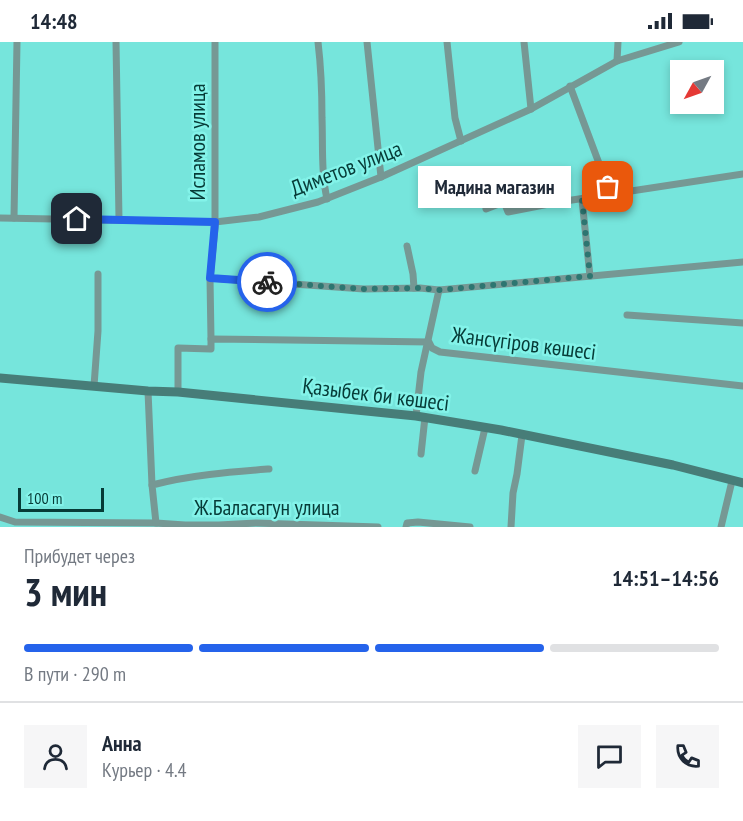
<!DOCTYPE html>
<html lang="ru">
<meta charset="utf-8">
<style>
body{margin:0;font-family:"PT Sans Narrow",sans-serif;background:#f6f6f7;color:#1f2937;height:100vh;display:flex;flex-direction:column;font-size:22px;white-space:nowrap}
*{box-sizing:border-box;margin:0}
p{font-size:20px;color:#747a83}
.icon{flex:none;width:33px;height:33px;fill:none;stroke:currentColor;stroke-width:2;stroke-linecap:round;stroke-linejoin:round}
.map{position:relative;height:485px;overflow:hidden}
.details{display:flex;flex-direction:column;background:#fff;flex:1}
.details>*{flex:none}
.needle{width:39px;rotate:230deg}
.buttons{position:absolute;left:670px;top:18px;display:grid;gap:12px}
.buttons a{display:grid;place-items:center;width:54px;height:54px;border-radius:0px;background:#fff;box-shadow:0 3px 9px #0003;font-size:30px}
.scale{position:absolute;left:18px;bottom:15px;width:86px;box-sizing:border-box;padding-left:6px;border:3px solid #063b37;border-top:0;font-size:16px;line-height:21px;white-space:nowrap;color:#063b37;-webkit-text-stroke:4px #83f3e9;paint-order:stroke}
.pin{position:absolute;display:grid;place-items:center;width:51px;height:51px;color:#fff;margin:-26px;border-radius:12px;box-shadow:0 3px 9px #0006}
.courier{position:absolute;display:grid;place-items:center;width:60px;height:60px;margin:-30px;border:4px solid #2563eb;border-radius:50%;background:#fff;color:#222;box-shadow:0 2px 8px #0007}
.bubble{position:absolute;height:42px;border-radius:0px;background:#fff;box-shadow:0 3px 9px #0003;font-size:20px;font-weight:700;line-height:42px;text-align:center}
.summary em{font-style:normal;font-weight:700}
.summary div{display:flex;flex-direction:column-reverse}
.summary{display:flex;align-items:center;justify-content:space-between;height:102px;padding:0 24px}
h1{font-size:39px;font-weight:700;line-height:45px}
.bar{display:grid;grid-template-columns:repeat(4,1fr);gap:9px 6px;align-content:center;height:72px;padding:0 24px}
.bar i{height:8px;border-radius:4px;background:#e0e1e3}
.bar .current{background:#2563eb}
.bar p{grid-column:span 4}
.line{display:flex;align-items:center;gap:15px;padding:0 24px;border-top:2px solid #e0e1e3}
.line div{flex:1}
.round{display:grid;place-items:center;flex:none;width:63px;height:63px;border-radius:0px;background:#f6f6f7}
.status{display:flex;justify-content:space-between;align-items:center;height:42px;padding:0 30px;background:#fff;direction:ltr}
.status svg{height:16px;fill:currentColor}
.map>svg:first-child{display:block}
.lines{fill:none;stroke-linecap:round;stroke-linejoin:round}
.minor{stroke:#769894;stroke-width:7}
.secondary{stroke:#477d78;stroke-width:9}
.done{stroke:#2d7671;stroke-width:6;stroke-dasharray:0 10.8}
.route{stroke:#2563eb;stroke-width:8}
.labels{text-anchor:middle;stroke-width:5;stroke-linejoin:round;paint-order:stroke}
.street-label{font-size:22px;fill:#063b37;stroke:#83f3e9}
</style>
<div class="status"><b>14:48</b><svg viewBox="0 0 49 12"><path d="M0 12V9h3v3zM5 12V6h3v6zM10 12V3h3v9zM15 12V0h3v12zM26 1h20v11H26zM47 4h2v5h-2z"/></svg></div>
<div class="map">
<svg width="743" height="485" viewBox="0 0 743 485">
<rect width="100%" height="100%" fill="#76e5dc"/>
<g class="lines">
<g class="minor">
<path d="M116,0L119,177"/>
<path d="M318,0C321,25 322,51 322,76C323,103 321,130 327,157"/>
<path d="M367,0L381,135"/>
<path d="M447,0L455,76L461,99"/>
<path d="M524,0L531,67"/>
<path d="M617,19L618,0"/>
<path d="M570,44L600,124L610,153"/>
<path d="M582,158L590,234"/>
<path d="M486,167L504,160L508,170L559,160L743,132"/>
<path d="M0,176L215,180L259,175L318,160L381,135L531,67L617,19L679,0"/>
<path d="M14,176L17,0"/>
<path d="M407,204L413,232L414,246"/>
<path d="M210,236L364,247L420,246L439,248L743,220"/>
<path d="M627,273L743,281"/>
<path d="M211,297L210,236L215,186V0"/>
<path d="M94,344L98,289V232"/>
<path d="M148,349L152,443"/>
<path d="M178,350V306L211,307V297L429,300L432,306L440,310L743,344"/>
<path d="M416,374L421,330L439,248"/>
<path d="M421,412L425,375"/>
<path d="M475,429L485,386"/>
<path d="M0,475L15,480L156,481L185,483H219L256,481L378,485"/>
<path d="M156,481L152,443C190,433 230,430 269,427"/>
<path d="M406,485L407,481L418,480L470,485"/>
<path d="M511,485L513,451L517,432L522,393"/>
<path d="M721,485L732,439"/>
</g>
<path class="secondary" d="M0,336L148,349L178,350L416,374L501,388L673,423L743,441"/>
</g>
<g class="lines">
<path class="done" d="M267,240L364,247L420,246L439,248L590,234L582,158L610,153L608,145"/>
<path class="route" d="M77,177L215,180L210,236L267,240"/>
</g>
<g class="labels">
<g class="street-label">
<text transform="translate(197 100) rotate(-90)" y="8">Исламов улица</text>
<text transform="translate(346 126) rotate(-21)" y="8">Диметов улица</text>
<text transform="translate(524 301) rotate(7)" y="8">Жансүгіров көшесі</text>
<text transform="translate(376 352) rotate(7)" y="8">Қазыбек би көшесі</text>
<text x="267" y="473">Ж.Баласагун улица</text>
</g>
</g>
</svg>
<div class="buttons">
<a><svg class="needle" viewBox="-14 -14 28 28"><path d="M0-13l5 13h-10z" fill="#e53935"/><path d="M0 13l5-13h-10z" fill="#747a83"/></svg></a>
</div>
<div class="scale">100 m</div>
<div class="pin" style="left:608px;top:145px;background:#ea580c"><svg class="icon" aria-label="bag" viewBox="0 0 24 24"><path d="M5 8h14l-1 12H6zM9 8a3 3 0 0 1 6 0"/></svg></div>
<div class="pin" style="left:77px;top:177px;background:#1f2937"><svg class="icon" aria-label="home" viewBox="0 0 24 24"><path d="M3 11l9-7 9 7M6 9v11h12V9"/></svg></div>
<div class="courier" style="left:267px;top:240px"><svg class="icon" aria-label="bike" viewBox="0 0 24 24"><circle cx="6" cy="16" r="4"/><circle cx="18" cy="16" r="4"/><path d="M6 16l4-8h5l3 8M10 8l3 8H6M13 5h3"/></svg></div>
<div class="bubble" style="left:418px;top:124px;width:153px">Мадина магазин</div>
</div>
<section class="details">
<div class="summary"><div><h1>3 мин</h1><p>Прибудет через</p></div><em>14:51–14:56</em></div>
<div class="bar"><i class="current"></i><i class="current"></i><i class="current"></i><i></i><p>В пути · 290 m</p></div>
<div class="line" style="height:108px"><a class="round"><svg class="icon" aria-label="person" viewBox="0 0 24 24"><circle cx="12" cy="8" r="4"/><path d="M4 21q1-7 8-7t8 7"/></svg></a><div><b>Анна</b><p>Курьер · 4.4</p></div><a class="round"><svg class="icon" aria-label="chat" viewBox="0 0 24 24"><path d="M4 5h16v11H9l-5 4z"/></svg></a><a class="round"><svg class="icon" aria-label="phone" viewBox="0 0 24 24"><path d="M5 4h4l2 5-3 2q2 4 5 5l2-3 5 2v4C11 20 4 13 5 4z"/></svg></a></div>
</section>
